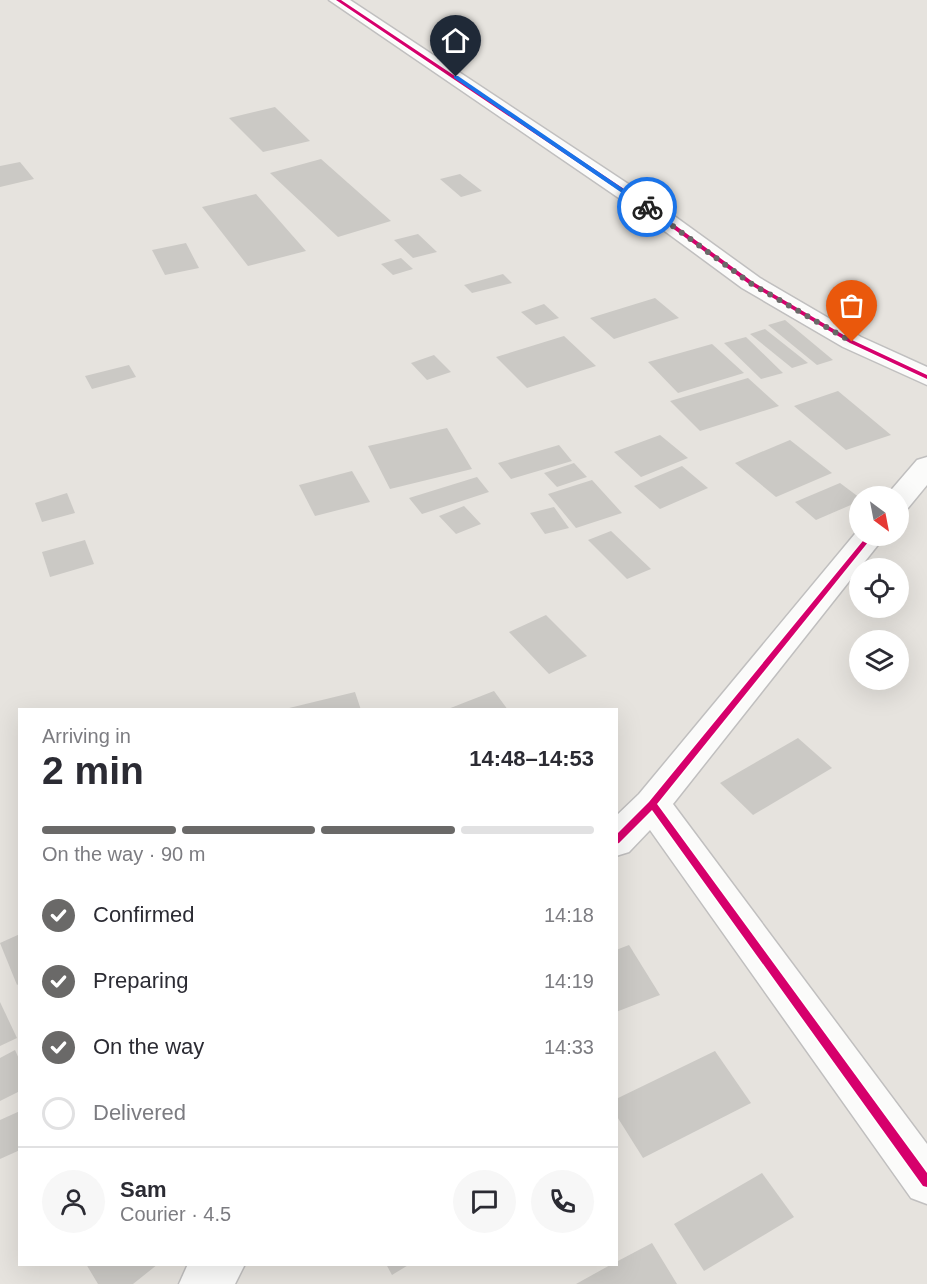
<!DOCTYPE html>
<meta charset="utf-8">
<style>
body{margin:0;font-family:Helvetica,sans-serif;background:#f7f7f7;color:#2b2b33;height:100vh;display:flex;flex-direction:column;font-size:22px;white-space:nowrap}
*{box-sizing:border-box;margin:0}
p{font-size:20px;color:#7c7c81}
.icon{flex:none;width:33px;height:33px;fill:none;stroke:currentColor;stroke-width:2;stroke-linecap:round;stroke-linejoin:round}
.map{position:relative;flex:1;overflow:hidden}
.drawer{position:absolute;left:18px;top:708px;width:600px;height:558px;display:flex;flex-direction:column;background:#fff;border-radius:0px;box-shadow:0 6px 24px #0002}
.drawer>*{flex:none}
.needle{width:39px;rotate:148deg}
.fabs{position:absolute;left:849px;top:486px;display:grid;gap:12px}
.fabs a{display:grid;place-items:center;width:60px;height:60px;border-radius:50%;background:#fff;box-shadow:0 6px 24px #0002;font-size:30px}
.pin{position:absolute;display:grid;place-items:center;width:51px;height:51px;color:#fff;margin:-62px -26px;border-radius:50% 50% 50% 0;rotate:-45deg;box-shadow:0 0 6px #0007}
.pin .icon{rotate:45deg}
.courier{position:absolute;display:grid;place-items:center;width:60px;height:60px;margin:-30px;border:4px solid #1a73e8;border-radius:50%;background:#fff;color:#222;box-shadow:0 2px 8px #0007}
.headline em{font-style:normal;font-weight:700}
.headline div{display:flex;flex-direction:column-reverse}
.headline{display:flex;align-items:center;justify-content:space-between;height:102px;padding:0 24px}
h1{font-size:39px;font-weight:700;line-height:45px}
.bar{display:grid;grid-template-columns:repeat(4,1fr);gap:9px 6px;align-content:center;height:72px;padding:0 24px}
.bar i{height:8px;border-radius:4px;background:#e1e1e2}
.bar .current{background:#6a6968}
.bar p{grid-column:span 4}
.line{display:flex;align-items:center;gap:15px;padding:0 24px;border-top:2px solid #e1e1e2}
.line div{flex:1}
.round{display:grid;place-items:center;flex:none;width:63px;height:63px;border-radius:32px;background:#f7f7f7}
ol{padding:0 24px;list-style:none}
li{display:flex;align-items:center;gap:18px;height:66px}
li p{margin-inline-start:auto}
li .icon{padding:6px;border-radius:50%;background:#6a6968;color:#fff;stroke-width:4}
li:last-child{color:#7c7c81}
li i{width:33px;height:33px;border:3px solid #e1e1e2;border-radius:50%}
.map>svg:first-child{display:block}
.building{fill:#cbc9c5}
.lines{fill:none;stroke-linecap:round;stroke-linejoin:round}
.minor-casing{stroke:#c0bfbf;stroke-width:3}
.minor{fill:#fbfbfa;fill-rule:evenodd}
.cycleway-casing{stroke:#fff;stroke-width:3}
.cycleway{fill:#d6006c;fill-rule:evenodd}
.route{fill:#1a73e8}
.done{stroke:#6a6968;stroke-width:6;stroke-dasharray:0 10.8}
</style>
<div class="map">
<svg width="927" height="1284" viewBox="0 0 927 1284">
<rect width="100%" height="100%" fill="#e6e3de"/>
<g class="building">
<path d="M275,107L310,141L263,152L229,118Z"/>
<path d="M321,159L391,221L338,237L270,173Z"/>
<path d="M20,162L34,179L0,187V166Z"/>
<path d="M460,174L482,191L461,197L440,179Z"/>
<path d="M256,194L306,251L248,266L202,207Z"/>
<path d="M418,234L437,252L413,258L394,240Z"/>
<path d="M186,243L199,268L165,275L152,250Z"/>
<path d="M401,258L413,269L393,275L381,264Z"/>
<path d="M503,274L512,283L472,293L464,285Z"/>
<path d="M655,298L679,318L614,339L590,318Z"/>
<path d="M544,304L559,318L536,325L521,312Z"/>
<path d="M785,320L833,360L817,365L768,325Z"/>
<path d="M765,329L808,363L792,368L750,334Z"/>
<path d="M564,336L596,366L527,388L496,357Z"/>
<path d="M746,337L783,373L761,379L724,343Z"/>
<path d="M712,344L744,373L678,393L648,362Z"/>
<path d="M434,355L451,372L427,380L411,363Z"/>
<path d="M129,365L136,377L92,389L85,376Z"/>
<path d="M748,378L779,406L700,431L670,401Z"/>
<path d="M838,391L891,435L846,450L794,406Z"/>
<path d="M447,428L472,469L390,489L368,446Z"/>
<path d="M660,435L688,458L641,477L614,452Z"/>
<path d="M790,440L832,473L776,497L735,463Z"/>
<path d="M559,445L572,461L511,479L498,463Z"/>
<path d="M574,463L587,477L557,487L544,473Z"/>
<path d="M682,466L708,488L660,509L634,486Z"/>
<path d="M352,471L370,502L315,516L299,485Z"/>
<path d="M477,477L489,492L422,514L409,498Z"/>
<path d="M592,480L622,513L576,528L548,494Z"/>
<path d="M840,483L860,498V501L816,520L795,502Z"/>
<path d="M67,493L75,513L42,522L35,503Z"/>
<path d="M464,506L481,524L456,534L439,516Z"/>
<path d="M554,507L569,528L545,534L530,513Z"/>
<path d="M611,531L651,569L627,579L588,540Z"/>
<path d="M85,540L94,564L50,577L42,552Z"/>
<path d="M546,615L587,656L549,674L509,632Z"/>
<path d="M494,691L508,710H448V709Z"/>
<path d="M355,692L361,710H285V709Z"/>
<path d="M798,738L832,768L753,815L720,783Z"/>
<path d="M20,934V983L17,985L0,943Z"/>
<path d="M629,945L660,995L616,1012V950Z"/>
<path d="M0,1002L17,1038L0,1046Z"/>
<path d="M15,1050L20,1061V1091L0,1101V1058Z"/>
<path d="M715,1051L751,1103L643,1158L616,1115V1099Z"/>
<path d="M20,1111V1150L0,1159V1120Z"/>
<path d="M762,1173L794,1217L704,1271L674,1224Z"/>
<path d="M652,1243L677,1284H576L612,1264H616V1262Z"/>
<path d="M86,1264H158L133,1284H98Z"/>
<path d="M386,1264H410L392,1275Z"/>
</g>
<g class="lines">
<defs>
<g id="minor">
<path d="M329,0H350L648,197L760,278L861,337L927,367V385L843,347L742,288L632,207Z"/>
<path d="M927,457V485L908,508L898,510V496H886L917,460Z"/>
<path d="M859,529L860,536H885L673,804L927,1144V1204L911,1198L650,830L629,852L616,856V816L639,794Z"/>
<path d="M188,1264H245L235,1284H179Z"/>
</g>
</defs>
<use href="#minor" class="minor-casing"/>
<use href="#minor" class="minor"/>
<defs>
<g id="cycleway">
<path d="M336,0H341L642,201L753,282L854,341L927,375V379L850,343L749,284L638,203Z"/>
<path d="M867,536H873L657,804L927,1173V1187L923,1186L652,810L619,843L616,844V835L649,802Z"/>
</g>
</defs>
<use href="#cycleway" class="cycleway-casing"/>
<use href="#cycleway" class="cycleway"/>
</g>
<path class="route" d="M454,76H458L650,207L644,208L454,78Z"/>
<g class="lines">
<path class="done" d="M647,207L750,283L852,342"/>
</g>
</svg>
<div class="fabs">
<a><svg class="needle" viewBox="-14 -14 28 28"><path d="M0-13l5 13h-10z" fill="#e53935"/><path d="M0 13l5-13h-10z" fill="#7c7c81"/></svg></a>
<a><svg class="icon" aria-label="locate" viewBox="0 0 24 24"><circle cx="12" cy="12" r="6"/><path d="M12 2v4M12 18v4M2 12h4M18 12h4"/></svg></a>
<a><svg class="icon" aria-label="layers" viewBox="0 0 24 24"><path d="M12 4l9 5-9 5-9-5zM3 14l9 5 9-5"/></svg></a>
</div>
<div class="pin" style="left:852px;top:342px;background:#ea580c"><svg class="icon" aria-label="bag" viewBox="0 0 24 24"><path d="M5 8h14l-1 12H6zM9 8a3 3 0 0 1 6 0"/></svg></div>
<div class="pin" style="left:456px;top:77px;background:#1f2937"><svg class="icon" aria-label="home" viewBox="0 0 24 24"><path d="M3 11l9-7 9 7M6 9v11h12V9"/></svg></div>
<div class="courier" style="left:647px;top:207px"><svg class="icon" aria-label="bike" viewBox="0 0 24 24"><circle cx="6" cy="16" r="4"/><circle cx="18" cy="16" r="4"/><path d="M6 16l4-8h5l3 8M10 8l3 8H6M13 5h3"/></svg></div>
<section class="drawer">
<div class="headline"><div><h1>2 min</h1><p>Arriving in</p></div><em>14:48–14:53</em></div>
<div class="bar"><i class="current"></i><i class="current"></i><i class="current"></i><i></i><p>On the way · 90 m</p></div>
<ol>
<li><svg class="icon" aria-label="check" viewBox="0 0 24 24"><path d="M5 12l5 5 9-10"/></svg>Confirmed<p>14:18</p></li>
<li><svg class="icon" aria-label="check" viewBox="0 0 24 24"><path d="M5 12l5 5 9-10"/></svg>Preparing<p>14:19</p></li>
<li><svg class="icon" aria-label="check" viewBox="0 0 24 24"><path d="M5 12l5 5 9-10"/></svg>On the way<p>14:33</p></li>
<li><i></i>Delivered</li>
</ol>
<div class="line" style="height:108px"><a class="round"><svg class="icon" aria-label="person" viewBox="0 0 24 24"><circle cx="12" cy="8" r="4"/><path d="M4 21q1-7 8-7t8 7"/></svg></a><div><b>Sam</b><p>Courier · 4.5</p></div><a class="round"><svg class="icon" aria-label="chat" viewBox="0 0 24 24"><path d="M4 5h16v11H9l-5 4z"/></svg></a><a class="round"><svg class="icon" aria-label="phone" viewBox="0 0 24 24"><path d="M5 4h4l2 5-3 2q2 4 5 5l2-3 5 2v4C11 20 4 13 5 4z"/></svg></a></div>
</section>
</div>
